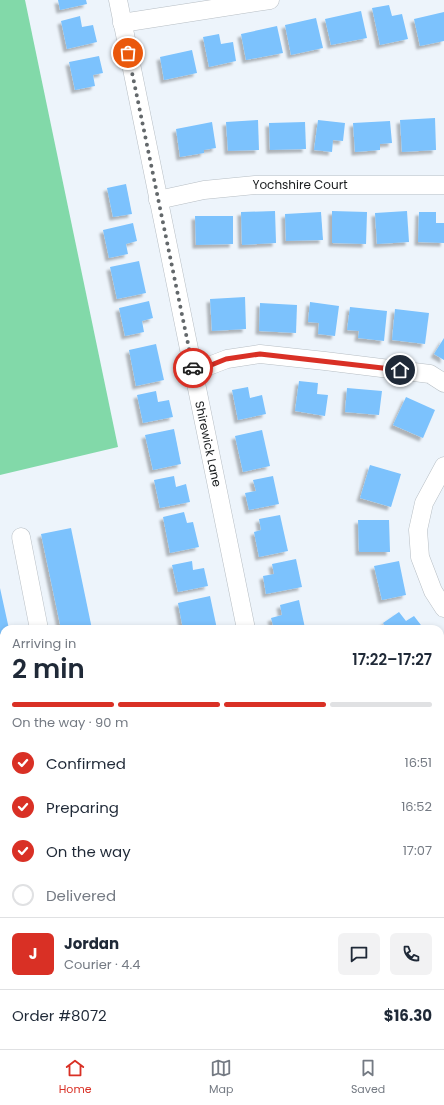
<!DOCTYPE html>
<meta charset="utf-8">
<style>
body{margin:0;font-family:Poppins,sans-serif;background:#f2f2f3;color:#1f2937;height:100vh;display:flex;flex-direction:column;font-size:15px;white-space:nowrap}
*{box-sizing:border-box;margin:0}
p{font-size:13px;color:#747a83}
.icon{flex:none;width:22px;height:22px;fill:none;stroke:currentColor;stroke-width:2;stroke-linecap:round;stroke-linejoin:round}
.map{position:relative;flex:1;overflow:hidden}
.details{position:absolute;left:0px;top:625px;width:444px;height:424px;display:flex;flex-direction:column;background:#fff;border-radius:12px 12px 0 0;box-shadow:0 2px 6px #0003}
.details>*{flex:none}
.pin{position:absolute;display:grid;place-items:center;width:34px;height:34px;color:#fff;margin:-17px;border:2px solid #fff;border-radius:50%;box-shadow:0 1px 4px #0007}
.courier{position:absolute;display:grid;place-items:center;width:40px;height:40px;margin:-20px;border:3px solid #d93025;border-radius:50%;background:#fff;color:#222;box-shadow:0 1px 5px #0007}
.overview em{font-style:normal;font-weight:600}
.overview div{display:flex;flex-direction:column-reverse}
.overview{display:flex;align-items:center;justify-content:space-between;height:68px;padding:0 12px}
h1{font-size:26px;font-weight:600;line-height:30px}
.bar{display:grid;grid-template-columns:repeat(4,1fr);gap:6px 4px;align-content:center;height:48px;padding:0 12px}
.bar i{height:5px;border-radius:3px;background:#e0e1e3}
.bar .on{background:#d93025}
.bar p{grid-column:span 4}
.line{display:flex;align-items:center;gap:10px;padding:0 12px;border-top:1px solid #e0e1e3}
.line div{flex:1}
.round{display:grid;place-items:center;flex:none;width:42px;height:42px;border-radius:6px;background:#f2f2f3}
ol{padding:0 12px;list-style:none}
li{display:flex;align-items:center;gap:12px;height:44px}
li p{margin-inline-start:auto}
li .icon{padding:4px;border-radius:50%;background:#d93025;color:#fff;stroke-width:4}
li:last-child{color:#747a83}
li i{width:22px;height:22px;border:2px solid #e0e1e3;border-radius:50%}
.tabs{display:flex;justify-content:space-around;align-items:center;height:56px;border-top:1px solid #e0e1e3;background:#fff;font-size:11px;color:#747a83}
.tabs a{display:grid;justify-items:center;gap:2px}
.tabs .on{color:#d93025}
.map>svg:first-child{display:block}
.green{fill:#96e8b9}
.forest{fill:#82d9a9}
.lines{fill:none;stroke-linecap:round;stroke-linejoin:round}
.stream{stroke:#cbdbf8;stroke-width:4.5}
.building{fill:#7cc2fd;filter:url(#shadow)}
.minor-casing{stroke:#b7bec4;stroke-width:19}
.minor{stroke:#fff;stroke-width:18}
.done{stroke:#63686b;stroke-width:4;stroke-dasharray:0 7.2}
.route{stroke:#d93025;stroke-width:5}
.labels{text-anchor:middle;stroke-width:3;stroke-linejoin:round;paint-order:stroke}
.street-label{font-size:12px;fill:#191c1e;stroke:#fff}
</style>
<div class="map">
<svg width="444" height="1049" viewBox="0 0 444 1049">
<defs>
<filter id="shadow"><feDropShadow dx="-3.5" dy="3.5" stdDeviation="1" flood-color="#0004"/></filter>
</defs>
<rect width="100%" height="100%" fill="#edf4fb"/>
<path class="green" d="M444,904V1049H266L271,1045H440V906Z"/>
<path class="forest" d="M0,0H25L118,447L0,475Z"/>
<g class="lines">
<g class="stream">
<path d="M440,896L444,894"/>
<path d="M60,1049L70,1045"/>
</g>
</g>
<g class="building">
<path d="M58,0H86L87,4L60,10Z"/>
<path d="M389,5L392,16L402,14L408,39L380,45L372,8Z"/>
<path d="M361,11L367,38L331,45L325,19Z"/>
<path d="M444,12V41L420,46L414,19Z"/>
<path d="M80,16L82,27L93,25L97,42L67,49L61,21Z"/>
<path d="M316,18L323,48L291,55L285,25Z"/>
<path d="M277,26L283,53L246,60L241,34Z"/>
<path d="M219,34L221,44L233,42L236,61L209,67L203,37Z"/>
<path d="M192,50L197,73L164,80L160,57Z"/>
<path d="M99,56L103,73L93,75L95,86L75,90L69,62Z"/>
<path d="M435,118L436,150L402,152L400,120Z"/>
<path d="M258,120L259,150L228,151L226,122Z"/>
<path d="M318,120L345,123L343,141L333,140L332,152L314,150Z"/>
<path d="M390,121L392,143L380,144V150L355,152L353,123Z"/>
<path d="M212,122L216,148L204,150V153L180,157L176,129Z"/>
<path d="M305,122L306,149L270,150L269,123Z"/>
<path d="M126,184L132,214L113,217L107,188Z"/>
<path d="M275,211L276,243L242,245L241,212Z"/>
<path d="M332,211L367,212L366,244L332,243Z"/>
<path d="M407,211L409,242L377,244L375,213Z"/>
<path d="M321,212L323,240L286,241L285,214Z"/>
<path d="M419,212H436V223H444V243L418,242Z"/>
<path d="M195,216H233V244L196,245Z"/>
<path d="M133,223L137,241L126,244L128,254L109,258L103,230Z"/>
<path d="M139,261L146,293L117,299L110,267Z"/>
<path d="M245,297L246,329L212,331L210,299Z"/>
<path d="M149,301L153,318L142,321L144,332L125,336L119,308Z"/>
<path d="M310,302L339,306L335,336L318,334L319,323L308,322Z"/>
<path d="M260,303L297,305L296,333L259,331Z"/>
<path d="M350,307L387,311L384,341L358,338L359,331L347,330Z"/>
<path d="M395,309L429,313L425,344L392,340Z"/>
<path d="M444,338V360L434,354Z"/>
<path d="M156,344L164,380L136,386L129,350Z"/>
<path d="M299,381L318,383L317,394L328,395L325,416L295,411Z"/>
<path d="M248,387L250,398L262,395L266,414L238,420L232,390Z"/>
<path d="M347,388L382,391L379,415L345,412Z"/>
<path d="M156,391L158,402L169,400L173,417L143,423L137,395Z"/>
<path d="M406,397L435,410L423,438L393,425Z"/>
<path d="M174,429L181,464L153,470L145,435Z"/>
<path d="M262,430L270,466L243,472L235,436Z"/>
<path d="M370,465L401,474L391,507L360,498Z"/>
<path d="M174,476L176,487L186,484L190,502L160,508L154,480Z"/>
<path d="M273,476L279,504L249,510L245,493L256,491L253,480Z"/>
<path d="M184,512L187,523L193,522L199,547L170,553L163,517Z"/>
<path d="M280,515L288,551L259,557L254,532L261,530L259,519Z"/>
<path d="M358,520H389L390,552H359Z"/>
<path d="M71,528L92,629H61L41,534Z"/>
<path d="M296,559L302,587L266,594L263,576L274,574L272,564Z"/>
<path d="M192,561L193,570L204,568L208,586L178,592L172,565Z"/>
<path d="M399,561L406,595L382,600L374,566Z"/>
<path d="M0,588L9,629H4V637L0,638Z"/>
<path d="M210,596L217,629H183L178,603Z"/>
<path d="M299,600L305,628L274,629L271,618L282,615L280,605Z"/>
<path d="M399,612L406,621L414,616L424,629H387L383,623Z"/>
<path d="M4,688V743H3L0,726V689Z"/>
<path d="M440,700L444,707V728L440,730Z"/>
<path d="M4,980V1024L0,1029V984Z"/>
</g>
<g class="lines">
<defs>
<g id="minor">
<path d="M118,0L246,629"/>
<path d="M122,23L270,0"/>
<path d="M158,200L204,190L255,185H444"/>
<path d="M193,372L227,359L260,354L325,361L430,374L444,383"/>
<path d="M444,466L424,503L418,530L420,557L433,591L444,608"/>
<path d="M21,537L39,629"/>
<path d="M0,644L4,643"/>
<path d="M0,663L4,662"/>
<path d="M0,939L4,934"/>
</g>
</defs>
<use href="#minor" class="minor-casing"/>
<use href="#minor" class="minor"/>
</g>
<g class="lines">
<path class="done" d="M128,53L193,368"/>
<path class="route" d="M193,368L194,372L226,359L260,354L400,370"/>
</g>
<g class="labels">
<g class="street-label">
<text x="300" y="189">Yochshire Court</text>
<text transform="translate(208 444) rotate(78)" y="4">Shirewick Lane</text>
</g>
</g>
</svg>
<div class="pin" style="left:128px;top:53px;background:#ea580c"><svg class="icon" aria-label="bag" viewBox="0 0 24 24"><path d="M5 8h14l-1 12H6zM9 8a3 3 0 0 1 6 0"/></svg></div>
<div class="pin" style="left:400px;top:370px;background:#1f2937"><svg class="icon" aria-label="home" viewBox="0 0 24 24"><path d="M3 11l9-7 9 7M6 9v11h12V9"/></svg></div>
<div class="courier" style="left:193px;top:368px"><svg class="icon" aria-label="car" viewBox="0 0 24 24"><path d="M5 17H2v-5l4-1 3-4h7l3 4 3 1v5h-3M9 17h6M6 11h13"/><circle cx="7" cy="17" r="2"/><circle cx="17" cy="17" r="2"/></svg></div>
<section class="details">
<div class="overview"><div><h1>2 min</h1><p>Arriving in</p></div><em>17:22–17:27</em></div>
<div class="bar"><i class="on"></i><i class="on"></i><i class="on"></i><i></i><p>On the way · 90 m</p></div>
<ol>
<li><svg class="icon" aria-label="check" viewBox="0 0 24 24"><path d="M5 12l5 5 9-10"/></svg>Confirmed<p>16:51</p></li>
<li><svg class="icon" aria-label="check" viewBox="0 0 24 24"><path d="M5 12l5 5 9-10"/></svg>Preparing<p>16:52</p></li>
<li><svg class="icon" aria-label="check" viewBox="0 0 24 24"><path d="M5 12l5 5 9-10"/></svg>On the way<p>17:07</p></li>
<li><i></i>Delivered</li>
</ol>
<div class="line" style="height:72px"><b class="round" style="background:#d93025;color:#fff">J</b><div><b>Jordan</b><p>Courier · 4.4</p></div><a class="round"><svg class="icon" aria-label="chat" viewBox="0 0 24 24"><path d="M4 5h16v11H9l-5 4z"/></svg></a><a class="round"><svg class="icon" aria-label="phone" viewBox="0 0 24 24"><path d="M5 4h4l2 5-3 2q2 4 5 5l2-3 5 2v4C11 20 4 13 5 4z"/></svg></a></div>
<div class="line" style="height:52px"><div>Order #8072</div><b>$16.30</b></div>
</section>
</div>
<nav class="tabs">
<a class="on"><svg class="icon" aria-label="home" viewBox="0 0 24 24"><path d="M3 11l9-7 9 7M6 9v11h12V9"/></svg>Home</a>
<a><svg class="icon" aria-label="map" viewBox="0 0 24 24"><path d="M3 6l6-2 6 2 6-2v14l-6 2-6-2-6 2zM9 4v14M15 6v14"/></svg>Map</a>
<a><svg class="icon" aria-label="saved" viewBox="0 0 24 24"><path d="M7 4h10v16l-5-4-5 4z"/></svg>Saved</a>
</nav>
